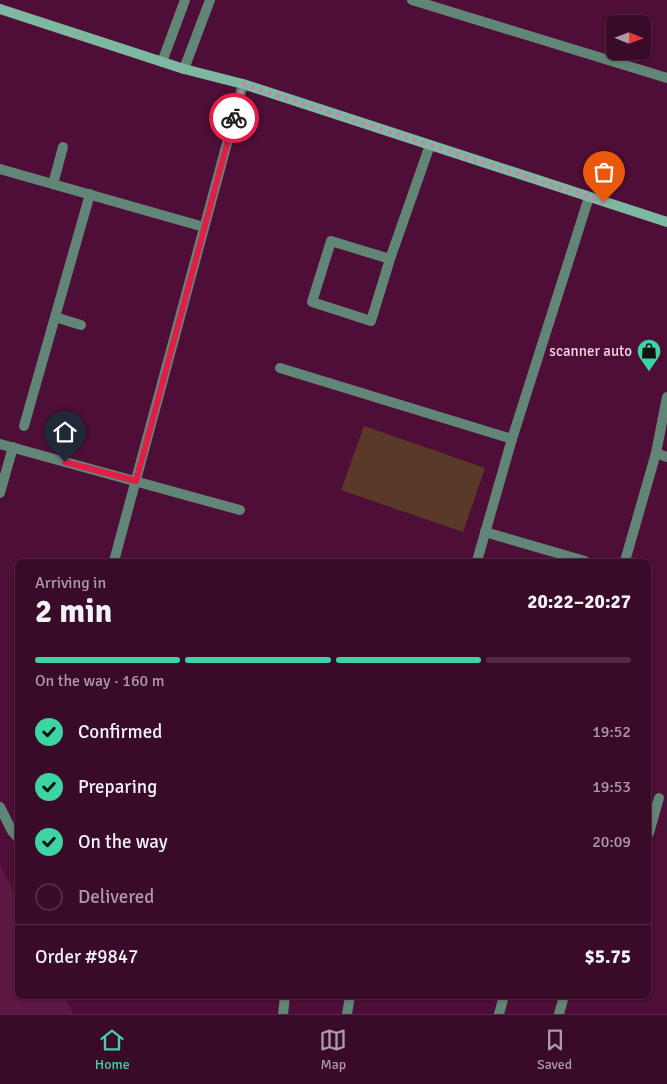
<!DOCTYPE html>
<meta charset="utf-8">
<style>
body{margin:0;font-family:Signika,sans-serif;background:#451835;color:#f1f3f6;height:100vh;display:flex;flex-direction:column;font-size:19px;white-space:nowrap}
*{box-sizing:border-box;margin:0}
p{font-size:16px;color:#ab9aa8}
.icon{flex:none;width:28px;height:28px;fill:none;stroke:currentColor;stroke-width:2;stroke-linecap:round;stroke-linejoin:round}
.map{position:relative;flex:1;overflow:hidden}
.details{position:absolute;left:15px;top:559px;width:636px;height:440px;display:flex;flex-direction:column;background:#3a0a29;border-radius:8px;box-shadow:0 1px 4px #0004,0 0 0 1px #542b46}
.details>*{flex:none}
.needle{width:32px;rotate:91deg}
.tools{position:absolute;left:606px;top:15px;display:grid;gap:10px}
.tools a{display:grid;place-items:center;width:45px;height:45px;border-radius:8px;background:#3a0a29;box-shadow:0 1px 4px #0004,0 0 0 1px #542b46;font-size:25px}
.pin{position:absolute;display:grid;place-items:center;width:42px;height:42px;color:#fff;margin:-51px -21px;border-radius:50% 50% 50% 0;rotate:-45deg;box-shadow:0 0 5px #0007}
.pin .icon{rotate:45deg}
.courier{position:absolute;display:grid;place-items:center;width:50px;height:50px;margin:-25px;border:4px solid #e11d48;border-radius:50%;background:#fff;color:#222;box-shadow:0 1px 6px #0007}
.overview em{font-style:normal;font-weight:700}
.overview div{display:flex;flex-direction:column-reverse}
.overview{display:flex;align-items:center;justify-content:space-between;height:85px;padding:0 20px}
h1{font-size:32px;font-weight:700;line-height:38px}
.bar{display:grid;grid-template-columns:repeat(4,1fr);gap:8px 5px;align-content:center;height:60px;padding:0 20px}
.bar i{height:6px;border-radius:4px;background:#542b46}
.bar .current{background:#3dd4a3}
.bar p{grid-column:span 4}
.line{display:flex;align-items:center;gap:12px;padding:0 20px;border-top:1px solid #542b46}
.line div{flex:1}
ol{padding:0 20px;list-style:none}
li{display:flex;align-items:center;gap:15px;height:55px}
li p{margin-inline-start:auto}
li .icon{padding:5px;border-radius:50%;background:#3dd4a3;color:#111;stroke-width:4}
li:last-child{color:#ab9aa8}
li i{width:28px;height:28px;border:2px solid #542b46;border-radius:50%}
.menu{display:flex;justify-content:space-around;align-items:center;height:70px;border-top:1px solid #542b46;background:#3a0a29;font-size:14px;color:#ab9aa8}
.menu a{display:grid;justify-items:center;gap:2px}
.menu .current{color:#3dd4a3}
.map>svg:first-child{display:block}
.built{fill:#5e1844}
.green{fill:#5b3928}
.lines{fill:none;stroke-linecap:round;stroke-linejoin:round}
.street{stroke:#618576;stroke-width:10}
.secondary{stroke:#7db8a0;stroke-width:10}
.done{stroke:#bc8ba7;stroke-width:5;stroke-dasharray:0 9}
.route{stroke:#e11d48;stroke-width:6}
.labels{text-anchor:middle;stroke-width:4.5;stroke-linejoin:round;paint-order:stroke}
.poi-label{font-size:15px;fill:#f7cfe3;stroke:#4e0e37;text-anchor:end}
</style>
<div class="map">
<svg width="667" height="1014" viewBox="0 0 667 1014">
<rect width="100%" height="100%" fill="#4e0e37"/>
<path class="built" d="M0,864L17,900L18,996H64L73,1014H0Z"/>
<path class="green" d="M364,426L485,468L463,532L341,490Z"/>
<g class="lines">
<g class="street">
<path d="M412,0L667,78"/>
<path d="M162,62L185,0"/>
<path d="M184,69L210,0"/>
<path d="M0,169L204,227"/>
<path d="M53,184L63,147"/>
<path d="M390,259L331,241L312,302L371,321L390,259L430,145"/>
<path d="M55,317L81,325"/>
<path d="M280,368L512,439"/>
<path d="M24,426L90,194"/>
<path d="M0,444L240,510"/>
<path d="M656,453L667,457"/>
<path d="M0,493L13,447"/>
<path d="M485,532L585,561"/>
<path d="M114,561L243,84"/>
<path d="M477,561L512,439L589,197"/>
<path d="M625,561L656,453L667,397"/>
<path d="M0,807L12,831L18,838"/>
<path d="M649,833L659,798"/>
<path d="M283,1014L285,996"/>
<path d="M347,1014L350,996"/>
<path d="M499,1014L504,996"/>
<path d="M559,1014L564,996"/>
</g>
<path class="secondary" d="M0,9L184,69L243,84L667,222"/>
</g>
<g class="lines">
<path class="done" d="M234,118L243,84L604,202"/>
<path class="route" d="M65,462L136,481L234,118"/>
</g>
<defs>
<symbol id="shop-pin" viewBox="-11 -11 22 30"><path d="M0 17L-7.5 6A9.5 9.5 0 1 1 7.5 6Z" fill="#3dd4a3" stroke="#4e0e37"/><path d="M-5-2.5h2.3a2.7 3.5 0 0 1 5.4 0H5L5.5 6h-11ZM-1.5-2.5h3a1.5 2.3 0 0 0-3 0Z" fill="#111"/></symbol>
</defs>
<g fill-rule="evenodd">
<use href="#shop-pin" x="635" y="337" width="28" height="38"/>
</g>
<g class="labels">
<g class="poi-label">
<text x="632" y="356">scanner auto</text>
</g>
</g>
</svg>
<div class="tools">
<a><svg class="needle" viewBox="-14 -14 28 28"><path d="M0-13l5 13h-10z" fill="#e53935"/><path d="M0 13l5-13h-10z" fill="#ab9aa8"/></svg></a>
</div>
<div class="pin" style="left:604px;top:202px;background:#ea580c"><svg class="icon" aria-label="bag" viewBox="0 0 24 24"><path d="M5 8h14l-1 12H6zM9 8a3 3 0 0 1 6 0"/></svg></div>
<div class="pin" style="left:65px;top:462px;background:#1f2937"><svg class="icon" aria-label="home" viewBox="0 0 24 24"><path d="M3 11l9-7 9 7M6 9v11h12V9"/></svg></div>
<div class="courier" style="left:234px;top:118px"><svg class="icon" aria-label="bike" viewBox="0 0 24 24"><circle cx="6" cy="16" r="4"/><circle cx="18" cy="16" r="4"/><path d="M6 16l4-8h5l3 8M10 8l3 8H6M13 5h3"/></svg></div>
<section class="details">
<div class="overview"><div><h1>2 min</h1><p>Arriving in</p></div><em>20:22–20:27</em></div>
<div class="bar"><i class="current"></i><i class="current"></i><i class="current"></i><i></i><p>On the way · 160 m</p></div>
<ol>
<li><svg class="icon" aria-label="check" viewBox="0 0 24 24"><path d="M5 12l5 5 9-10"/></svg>Confirmed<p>19:52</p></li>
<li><svg class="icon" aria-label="check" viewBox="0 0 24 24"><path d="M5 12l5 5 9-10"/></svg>Preparing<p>19:53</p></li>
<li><svg class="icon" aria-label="check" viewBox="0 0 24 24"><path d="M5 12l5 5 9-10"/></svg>On the way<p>20:09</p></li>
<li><i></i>Delivered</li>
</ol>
<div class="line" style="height:65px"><div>Order #9847</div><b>$5.75</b></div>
</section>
</div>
<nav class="menu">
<a class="current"><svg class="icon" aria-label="home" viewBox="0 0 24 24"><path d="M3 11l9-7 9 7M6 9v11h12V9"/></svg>Home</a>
<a><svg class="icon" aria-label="map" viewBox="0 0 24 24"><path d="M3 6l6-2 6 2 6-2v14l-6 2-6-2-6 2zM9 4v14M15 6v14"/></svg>Map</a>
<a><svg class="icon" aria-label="saved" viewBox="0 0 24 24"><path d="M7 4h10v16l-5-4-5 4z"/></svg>Saved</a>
</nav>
